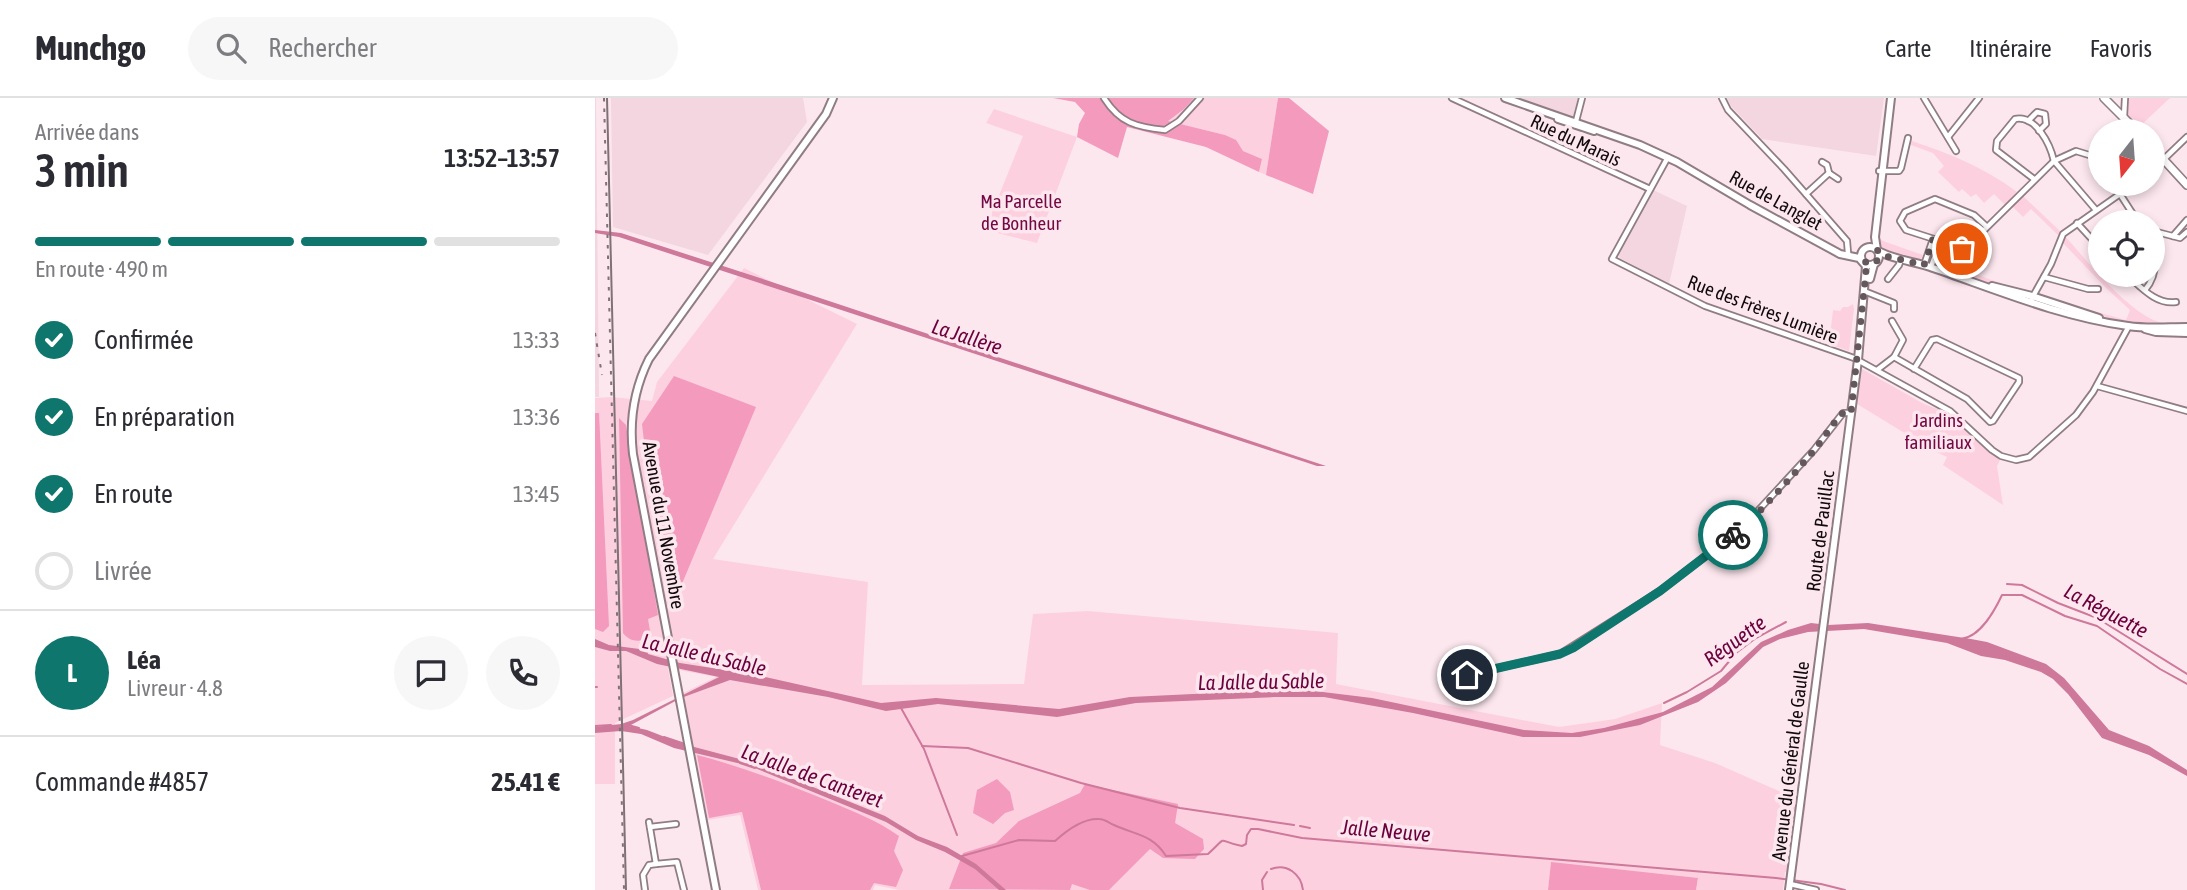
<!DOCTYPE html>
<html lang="fr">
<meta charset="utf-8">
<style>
body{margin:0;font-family:"Asap Condensed",sans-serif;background:#f7f7f7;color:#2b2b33;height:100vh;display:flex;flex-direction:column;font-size:26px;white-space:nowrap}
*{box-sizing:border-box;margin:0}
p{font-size:23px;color:#7c7c81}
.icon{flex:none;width:38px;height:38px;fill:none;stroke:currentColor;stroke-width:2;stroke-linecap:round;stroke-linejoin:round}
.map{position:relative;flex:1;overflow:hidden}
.sheet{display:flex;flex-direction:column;background:#fff;width:595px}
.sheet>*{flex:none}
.needle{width:46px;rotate:197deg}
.buttons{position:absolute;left:1493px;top:21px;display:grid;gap:14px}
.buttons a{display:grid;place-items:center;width:77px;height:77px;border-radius:50%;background:#fff;box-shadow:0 4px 10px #0003;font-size:35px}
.pin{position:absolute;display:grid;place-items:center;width:60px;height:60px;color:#fff;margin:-30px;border:4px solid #fff;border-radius:50%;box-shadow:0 2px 7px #0007}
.courier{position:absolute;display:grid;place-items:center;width:70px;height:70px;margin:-35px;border:5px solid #0f766e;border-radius:50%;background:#fff;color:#222;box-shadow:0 2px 9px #0007}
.summary em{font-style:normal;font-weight:600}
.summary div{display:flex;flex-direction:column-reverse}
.summary{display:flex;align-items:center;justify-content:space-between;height:119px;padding:0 35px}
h1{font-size:46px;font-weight:600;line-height:52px}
.bar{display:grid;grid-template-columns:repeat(4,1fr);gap:10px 7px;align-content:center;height:84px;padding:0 35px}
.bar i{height:9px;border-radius:5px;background:#e1e1e2}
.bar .active{background:#0f766e}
.bar p{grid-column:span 4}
.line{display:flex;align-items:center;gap:18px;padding:0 35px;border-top:2px solid #e1e1e2}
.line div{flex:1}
.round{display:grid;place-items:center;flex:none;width:74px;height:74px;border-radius:37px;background:#f7f7f7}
ol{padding:0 35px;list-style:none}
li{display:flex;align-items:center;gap:21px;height:77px}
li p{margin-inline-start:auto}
li .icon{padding:7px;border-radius:50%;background:#0f766e;color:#fff;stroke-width:4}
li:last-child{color:#7c7c81}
li i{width:38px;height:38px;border:4px solid #e1e1e2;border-radius:50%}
header{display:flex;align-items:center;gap:42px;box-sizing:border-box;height:98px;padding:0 35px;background:#fff;border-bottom:2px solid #e1e1e2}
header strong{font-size:33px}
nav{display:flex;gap:38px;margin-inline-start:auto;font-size:24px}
.search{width:490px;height:63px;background:#f7f7f7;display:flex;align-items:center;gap:18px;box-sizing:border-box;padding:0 24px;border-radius:38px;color:#7c7c81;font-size:26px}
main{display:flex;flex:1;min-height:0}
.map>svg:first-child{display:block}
.built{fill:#f3d6e0}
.green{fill:#fdd0e0}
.forest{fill:#f39abd}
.water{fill:#ce789a}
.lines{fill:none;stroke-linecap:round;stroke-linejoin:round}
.stream{stroke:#ce789a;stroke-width:2}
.street-casing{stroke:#907d84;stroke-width:8}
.secondary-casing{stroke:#907d84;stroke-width:10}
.primary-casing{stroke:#907d84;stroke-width:10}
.street{stroke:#fff;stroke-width:4.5}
.secondary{stroke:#fff;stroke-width:6}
.primary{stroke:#fff;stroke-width:7}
.tram{stroke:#7f7176;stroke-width:2}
.rail{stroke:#7f7176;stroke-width:2;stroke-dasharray:3.5 7;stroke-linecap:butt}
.done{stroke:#64585d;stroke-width:7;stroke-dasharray:0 12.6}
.route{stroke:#0f766e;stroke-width:9}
.labels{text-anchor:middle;stroke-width:7;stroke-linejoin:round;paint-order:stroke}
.street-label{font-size:19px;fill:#120b0e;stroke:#fde7ef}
.park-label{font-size:19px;fill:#730843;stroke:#fde7ef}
.water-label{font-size:21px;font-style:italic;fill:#6c003d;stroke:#fde7ef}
</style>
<header>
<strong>Munchgo</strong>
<div class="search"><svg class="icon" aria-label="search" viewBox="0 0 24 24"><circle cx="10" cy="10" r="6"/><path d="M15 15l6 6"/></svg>Rechercher</div>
<nav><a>Carte</a><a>Itinéraire</a><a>Favoris</a></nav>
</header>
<main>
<section class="sheet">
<div class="summary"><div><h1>3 min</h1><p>Arrivée dans</p></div><em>13:52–13:57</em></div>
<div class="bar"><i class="active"></i><i class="active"></i><i class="active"></i><i></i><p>En route · 490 m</p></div>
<ol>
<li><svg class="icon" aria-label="check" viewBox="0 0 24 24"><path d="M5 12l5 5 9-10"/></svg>Confirmée<p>13:33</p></li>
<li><svg class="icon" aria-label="check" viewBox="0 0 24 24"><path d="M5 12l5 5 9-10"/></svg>En préparation<p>13:36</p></li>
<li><svg class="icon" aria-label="check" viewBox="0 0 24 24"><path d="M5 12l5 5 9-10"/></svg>En route<p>13:45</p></li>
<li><i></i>Livrée</li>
</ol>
<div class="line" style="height:126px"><b class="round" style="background:#0f766e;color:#fff">L</b><div><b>Léa</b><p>Livreur · 4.8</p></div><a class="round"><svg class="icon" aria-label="chat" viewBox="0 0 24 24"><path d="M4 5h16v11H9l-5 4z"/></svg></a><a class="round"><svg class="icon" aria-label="phone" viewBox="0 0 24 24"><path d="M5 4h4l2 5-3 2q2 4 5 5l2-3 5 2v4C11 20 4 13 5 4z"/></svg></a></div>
<div class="line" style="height:91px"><div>Commande #4857</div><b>25.41 €</b></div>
</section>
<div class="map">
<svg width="1592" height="792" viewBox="0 0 1592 792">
<rect width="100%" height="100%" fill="#fde7ef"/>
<g class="built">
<path d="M1,0L4,299H0V0Z"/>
<path d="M16,0H208L212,24L113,157L18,129Z"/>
<path d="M918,0H983L979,17L975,20Z"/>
<path d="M1132,0H1289L1281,58L1167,41L1136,8Z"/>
<path d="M1058,92L1092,108L1074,186L1025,160L1023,156Z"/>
</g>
<g class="green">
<path d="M599,0H683L671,77L664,74L667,61L648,53L630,37L572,23L589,11Z"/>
<path d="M1534,0H1575L1544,29L1533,18Z"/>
<path d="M399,11L482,39L442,145L390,132L428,38L391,25Z"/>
<path d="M1314,42C1353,55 1389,69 1422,94L1410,107L1399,96L1389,105L1381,96L1376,99L1367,91L1364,94L1343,74L1349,68L1338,55L1313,46Z"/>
<path d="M1427,97L1466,134L1463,137L1436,111L1428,119L1417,108Z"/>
<path d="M1281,137L1288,143L1328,157L1327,161L1288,154L1282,146Z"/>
<path d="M1470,138C1490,161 1535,216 1564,224C1572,227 1584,225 1592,225V228L1524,224L1491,211L1531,222L1535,212L1511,190L1467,144Z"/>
<path d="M1342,162L1405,185C1387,189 1361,176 1344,169Z"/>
<path d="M149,170L262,226L118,461L273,484L267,587L429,586L438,516L493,513L743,535L741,586L964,629L1020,621L1067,605L1065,647L1120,665L1211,705L1201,775L1190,774L1188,792H1101L1103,781L956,765L953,792H304L280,787L278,792H163L145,717L112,722L88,595L121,579L73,570L78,598L20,625V686H0V300L17,299L57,303L62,284Z"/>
<path d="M1258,206L1259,211L1254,253L1234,246L1238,212L1245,213L1248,209H1253Z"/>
<path d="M1267,271L1329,306L1353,315L1405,362L1402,368L1408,407L1348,367L1352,359L1339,353L1262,306Z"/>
</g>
<g class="forest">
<path d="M458,0H599L589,11L573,23L630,37L641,42L648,53L667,61L664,74L611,49L532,29L523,60L482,39L484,26L490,15L480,4Z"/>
<path d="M683,0H694L734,33L718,96L671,77Z"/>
<path d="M79,278L161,309L81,500L77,504L56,403L47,326Z"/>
<path d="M0,315H4L14,528L8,534L0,531Z"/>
<path d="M24,320L31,327L63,517L53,521L56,539C45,544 36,545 28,535Z"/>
<path d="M102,657C148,669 192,686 236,704C260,714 283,723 304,738L299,753L308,772L301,789L279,785L275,792H166L147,714L114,720Z"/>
<path d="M402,681L415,694L419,712L410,715L398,726L378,715L382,692Z"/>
<path d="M490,686L583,706L580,725L608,741L609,751L600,761L568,760L555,751L514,792H495L477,786L475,792L354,791L368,755L401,745L424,723L485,695Z"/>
<path d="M956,764L1103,780L1101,792H953Z"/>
</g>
<g class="water">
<path d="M0,132L26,135L165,180L731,368H722L24,139L0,135Z"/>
<path d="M1216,525L1233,527L1273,525L1376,541L1392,544L1451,566L1469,580L1514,632L1554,648L1592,672V678L1554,657L1507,640L1473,596L1458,581L1446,574L1410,562L1386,558L1352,545L1269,531L1213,534L1185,541L1168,549L1131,585L1103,604L1045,627L985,639H928L818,615L729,599H680L541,605L462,619L343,606L291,613L233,599L135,582L86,600L34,628L52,632L88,646L156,664L290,718L323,738L352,749L381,766L411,792H404L380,771L350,754L321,742L291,724L155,668L79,650L46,636L26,633L0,635V629L26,626L38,622L124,579L62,566L31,553H15L0,549V541L14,547L52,552L53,556L85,565L162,577L286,605L341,600L464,611L535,599L703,591L777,600L929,632L977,635L1009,630L1068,614L1117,589L1166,544L1193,532Z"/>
</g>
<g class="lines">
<g class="stream">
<path d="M1412,486L1427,487L1463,505L1502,520L1592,576"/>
<path d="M1366,541C1385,539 1400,512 1407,497H1427L1470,518L1502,528L1565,571L1592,586"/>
<path d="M0,589H2"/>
<path d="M1069,605L1092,594L1126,573L1141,555L1161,540L1191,524"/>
<path d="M306,610L329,651L362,737"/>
<path d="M33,627L44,630"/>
<path d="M0,628L16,627"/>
<path d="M69,639L90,646"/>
<path d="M327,648L373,650L486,685L585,710L699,727"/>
<path d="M145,665L160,670"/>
<path d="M705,728L715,730"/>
<path d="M367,758L424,742L460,743C471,733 488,720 504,721C510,721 514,725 519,727C540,737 557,736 571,758L613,756C635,736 620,743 647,748L651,746L652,737L656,731H663L707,740L1181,780L1226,786L1250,792"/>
<path d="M676,771C692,765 706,776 708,792"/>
<path d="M668,792L667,782L672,774"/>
</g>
<defs>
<g id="street">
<path d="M509,0C525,25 541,29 570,32L584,23L605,0"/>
<path d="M857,0L1055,91"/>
<path d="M1127,0L1133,12L1189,71L1252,143L1253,155"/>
<path d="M1329,0L1361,53"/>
<path d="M1529,19L1530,0"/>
<path d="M1433,23L1442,14L1450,16L1451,26L1444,33"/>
<path d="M980,27L987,0"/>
<path d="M1353,39L1384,0"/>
<path d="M1073,59L1017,161L1110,208L1259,260L1355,313L1397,352L1406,358L1421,362L1434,359L1481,317L1498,294L1534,228"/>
<path d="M1569,61L1592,39"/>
<path d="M1227,64L1232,67L1234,75"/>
<path d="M1284,73H1304L1306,70L1313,40"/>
<path d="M1439,81L1401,52L1402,43L1420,21C1441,17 1455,46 1459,63L1481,53L1494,57"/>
<path d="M1211,96L1234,75L1243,81"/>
<path d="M1525,96L1543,124"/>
<path d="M1530,124H1535"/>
<path d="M1482,125L1505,150"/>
<path d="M1392,129L1379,117L1340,101L1310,114L1305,123L1311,132L1370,151L1459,63L1501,112"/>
<path d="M1558,133L1585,140L1592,134"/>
<path d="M1578,138L1592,122"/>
<path d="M1498,142L1505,135"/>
<path d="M1329,167L1338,141"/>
<path d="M1336,169L1345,144"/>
<path d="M1532,177C1546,189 1561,207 1581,204"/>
<path d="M1449,179L1493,191H1503"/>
<path d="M1293,181L1304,167L1306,161"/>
<path d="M1550,192C1561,179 1562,163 1558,147"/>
<path d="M1269,193L1299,205V211"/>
<path d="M1437,200L1456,166L1468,136L1525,96L1536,86"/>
<path d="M1297,223L1308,242L1299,259"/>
<path d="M1282,272L1299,259L1372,301L1395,324L1398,323L1424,284V280L1342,241L1337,242L1319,271"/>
<path d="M1502,288L1592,313"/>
<path d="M872,577L965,556L1065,493L1147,430L1219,352L1248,315H1256"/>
<path d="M54,724L61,766L82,764L89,792"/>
<path d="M55,729L81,726"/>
<path d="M1195,786L1221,792"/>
<path d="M50,792L48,777L54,767L61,766"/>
</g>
<g id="secondary">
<path d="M910,0L1045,47L1082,64L1155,107L1245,156L1264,160L1271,168L1263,262L1194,792"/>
<path d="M1296,0L1280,139L1282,152C1294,161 1323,164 1338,170C1402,192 1466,219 1533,228C1552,231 1573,229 1592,229"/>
<path d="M963,21L999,33"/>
<circle cx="1275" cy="158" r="9"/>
<path d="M1275,181L1279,166"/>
<path d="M1397,188L1437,198L1504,220"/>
<path d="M1550,231L1561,234L1592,235"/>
<path d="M121,792L38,356C34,322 39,291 54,261L231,16L238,0"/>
</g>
<g id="primary">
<path d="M1509,0L1542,33"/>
<path d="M1558,50L1592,87"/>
</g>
</defs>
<use href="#street" class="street-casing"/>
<use href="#secondary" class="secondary-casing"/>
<use href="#primary" class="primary-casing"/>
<use href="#street" class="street"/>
<use href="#secondary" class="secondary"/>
<use href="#primary" class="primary"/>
<path class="tram" d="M12,0L31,792"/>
<g class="rail">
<path d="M9,0L29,792"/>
<path d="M0,235L7,277"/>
</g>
</g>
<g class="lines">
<path class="done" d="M1138,437C1166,415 1198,377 1221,350C1230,338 1238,325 1248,315H1256L1271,174L1269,163L1274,166L1281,164L1284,160L1282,152L1290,158L1329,167L1338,141L1367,151"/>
<path class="route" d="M872,577L965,556L978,550L1065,493L1138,437"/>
</g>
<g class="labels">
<g class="street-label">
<text transform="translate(981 42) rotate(25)" y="7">Rue du Marais</text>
<text transform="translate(1181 102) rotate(29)" y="7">Rue de Langlet</text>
<text transform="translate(1168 211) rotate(21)" y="7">Rue des Frères Lumière</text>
<text transform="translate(69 427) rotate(80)" y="7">Avenue du 11 Novembre</text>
<text transform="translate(1225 433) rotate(-83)" y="7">Route de Pauillac</text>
<text transform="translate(1195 663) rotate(-83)" y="7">Avenue du Général de Gaulle</text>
</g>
<g class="park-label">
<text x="426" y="110">Ma Parcelle<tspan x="426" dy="22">de Bonheur</tspan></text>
<text x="1343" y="329">Jardins<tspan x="1343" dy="22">familiaux</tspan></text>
</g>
<g class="water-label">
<text transform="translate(372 239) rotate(18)" y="7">La Jallère</text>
<text transform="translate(1511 513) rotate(28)" y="7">La Réguette</text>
<text transform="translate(1140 543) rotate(-36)" y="7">Réguette</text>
<text transform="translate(109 557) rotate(13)" y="7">La Jalle du Sable</text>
<text transform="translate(666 584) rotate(-1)" y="7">La Jalle du Sable</text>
<text transform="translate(217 678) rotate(20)" y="7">La Jalle de Canteret</text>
<text transform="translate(791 733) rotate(5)" y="7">Jalle Neuve</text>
</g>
</g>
</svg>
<div class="buttons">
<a><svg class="needle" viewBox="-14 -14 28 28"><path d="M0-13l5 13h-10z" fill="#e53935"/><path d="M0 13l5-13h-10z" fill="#7c7c81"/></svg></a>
<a><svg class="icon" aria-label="locate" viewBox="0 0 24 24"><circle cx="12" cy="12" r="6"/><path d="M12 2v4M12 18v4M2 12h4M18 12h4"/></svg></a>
</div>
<div class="pin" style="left:1367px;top:151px;background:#ea580c"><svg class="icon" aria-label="bag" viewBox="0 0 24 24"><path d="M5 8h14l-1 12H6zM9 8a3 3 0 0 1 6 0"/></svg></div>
<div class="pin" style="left:872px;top:577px;background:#1f2937"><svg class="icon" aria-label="home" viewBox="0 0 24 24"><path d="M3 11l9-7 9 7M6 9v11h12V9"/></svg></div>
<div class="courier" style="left:1138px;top:437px"><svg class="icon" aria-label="bike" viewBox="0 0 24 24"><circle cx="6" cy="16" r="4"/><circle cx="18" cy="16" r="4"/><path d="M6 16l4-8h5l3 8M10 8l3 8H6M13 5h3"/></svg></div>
</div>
</main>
